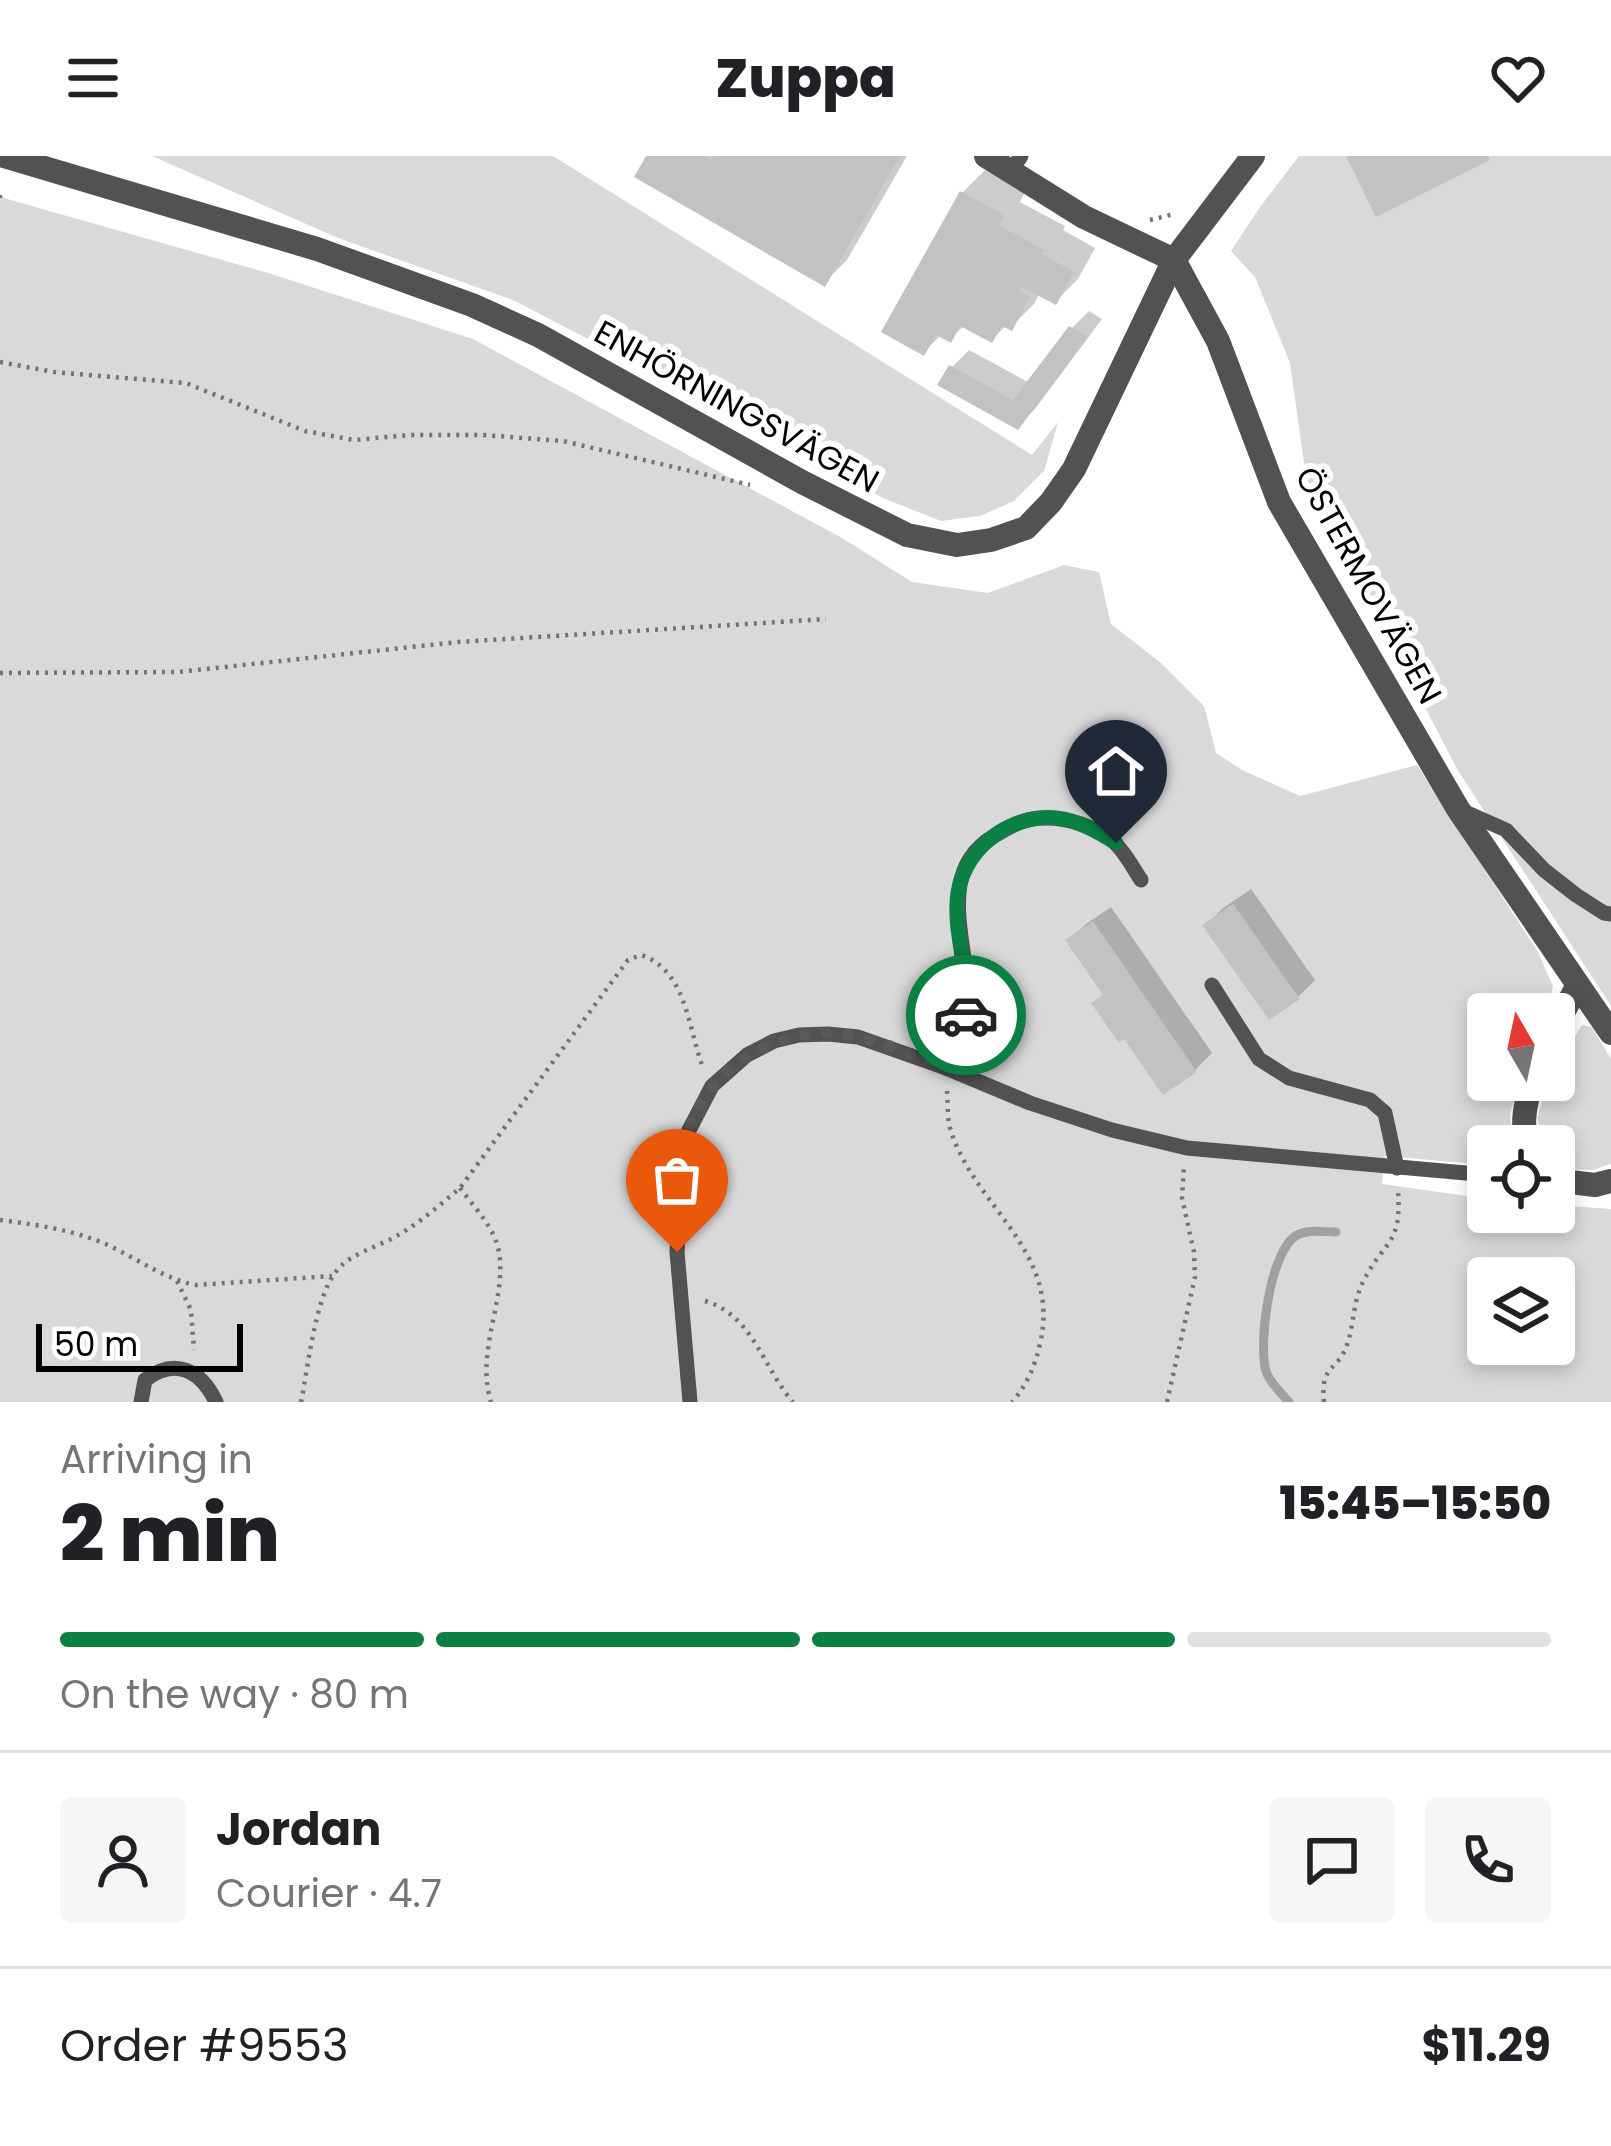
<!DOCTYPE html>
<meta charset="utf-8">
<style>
body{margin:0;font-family:Poppins,sans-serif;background:#f6f6f6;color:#202124;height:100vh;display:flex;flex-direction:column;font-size:45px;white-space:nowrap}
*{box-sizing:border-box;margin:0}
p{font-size:39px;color:#757577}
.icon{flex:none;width:66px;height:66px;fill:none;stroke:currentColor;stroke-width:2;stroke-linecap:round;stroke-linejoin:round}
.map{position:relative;height:1246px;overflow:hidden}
.sheet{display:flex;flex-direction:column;background:#fff;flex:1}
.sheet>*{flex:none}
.needle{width:78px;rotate:351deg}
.fabs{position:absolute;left:1467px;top:837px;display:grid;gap:24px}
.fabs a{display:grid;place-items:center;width:108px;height:108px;border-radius:12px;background:#fff;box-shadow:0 6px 18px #0003;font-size:60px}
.scale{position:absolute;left:36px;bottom:30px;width:207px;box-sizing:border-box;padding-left:12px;border:6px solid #000;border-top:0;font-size:33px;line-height:42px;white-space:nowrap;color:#000;-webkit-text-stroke:9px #fff;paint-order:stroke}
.pin{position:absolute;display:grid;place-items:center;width:102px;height:102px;color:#fff;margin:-123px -51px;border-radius:50% 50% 50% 0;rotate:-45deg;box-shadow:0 0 12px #0007}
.pin .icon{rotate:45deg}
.courier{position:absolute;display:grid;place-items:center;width:120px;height:120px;margin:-60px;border:9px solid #0b8043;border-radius:50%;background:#fff;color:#222;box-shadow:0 3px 15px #0007}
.headline em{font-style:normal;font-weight:800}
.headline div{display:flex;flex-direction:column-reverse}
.headline{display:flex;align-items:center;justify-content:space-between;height:204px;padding:0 60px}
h1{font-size:78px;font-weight:800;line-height:90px}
.bar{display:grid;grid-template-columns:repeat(4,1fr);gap:18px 12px;align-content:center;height:144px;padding:0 60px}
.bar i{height:15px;border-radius:9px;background:#e0e0e0}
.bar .current{background:#0b8043}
.bar p{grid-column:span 4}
.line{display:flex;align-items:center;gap:30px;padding:0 60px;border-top:3px solid #e0e0e0}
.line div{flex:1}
.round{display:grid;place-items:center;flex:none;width:126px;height:126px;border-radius:12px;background:#f6f6f6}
header{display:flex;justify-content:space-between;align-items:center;height:156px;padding:0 60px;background:#fff;font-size:54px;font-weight:800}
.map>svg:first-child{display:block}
.green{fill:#d9d9d9;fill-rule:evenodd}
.shadow{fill:#0003}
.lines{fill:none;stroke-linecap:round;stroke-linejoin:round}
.stream{stroke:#a0a0a0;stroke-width:9}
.building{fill:#c2c2c2}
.path{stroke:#747474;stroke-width:4.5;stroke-dasharray:3 6;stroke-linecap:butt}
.lane{stroke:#525252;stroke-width:15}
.street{stroke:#525252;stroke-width:24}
.done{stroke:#595959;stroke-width:12;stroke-dasharray:0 21.6}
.route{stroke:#0b8043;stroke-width:15}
.labels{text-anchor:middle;stroke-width:12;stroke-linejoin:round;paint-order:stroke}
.street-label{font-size:33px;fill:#000;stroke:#fff}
</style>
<header><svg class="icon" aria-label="menu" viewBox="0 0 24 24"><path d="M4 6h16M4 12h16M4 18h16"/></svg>Zuppa<svg class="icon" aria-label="heart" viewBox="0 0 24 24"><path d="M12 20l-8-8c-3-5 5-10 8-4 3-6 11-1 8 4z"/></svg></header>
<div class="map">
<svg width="1611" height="1246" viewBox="0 0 1611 1246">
<rect width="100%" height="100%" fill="#fff"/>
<g class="green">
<path d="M152,0H553L1032,299L1058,266L1044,315L1014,345L980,360L941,365L883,342L770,278L513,144L338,82Z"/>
<path d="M1299,0H1611V850L1457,613L1306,321L1290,207L1255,121L1231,95L1260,51Z"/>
<path d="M0,41L268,117L473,183L842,382L912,426L988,437L1064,409L1099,416L1111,468L1161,507L1204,550L1216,597L1242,614L1300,640L1417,609L1538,796L1553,830L1547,858H1488V924H1520L1510,958L1513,990H1488V1009L1385,1000L1382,1028L1488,1043V1056H1554V1049L1611,1053V1246H0ZM1488,1122H1554V1188H1488Z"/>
<path d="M1582,869L1592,871L1611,903V1008L1593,1014L1567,1013L1554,1000V990H1545L1537,962L1547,928L1549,924H1554V916Z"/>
</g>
<g class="shadow">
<path d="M649,0H907L847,104L824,127Z"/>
<path d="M985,14L1025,36L1020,46L1065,70L1063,74L1095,92L1078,123L1055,146L1040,137L1034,148L1011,171L1007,169L992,183L965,169L950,183L942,178L924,196L962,37Z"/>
<path d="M1089,155L1102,163L1035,253L1017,270L952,211L969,194L1030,227L1072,172Z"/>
<path d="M1251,733L1315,824L1298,841L1206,770L1223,752Z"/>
<path d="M1111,751L1212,897L1195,914L1105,837L1069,785L1086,768Z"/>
</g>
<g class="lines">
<path class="stream" d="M1289,1246C1282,1238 1269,1226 1266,1215C1258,1187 1270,1094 1297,1079C1309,1073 1323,1076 1336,1076"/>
</g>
<g class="building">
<path d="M646,0H705L711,4L713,0H900L825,131L634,21Z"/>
<path d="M1346,0H1488L1490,4L1376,61Z"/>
<path d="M960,35L1004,59L999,69L1044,94L1042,98L1074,116L1056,149L1022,131L1019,135L1030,141L1012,175L1002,170L992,187L960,170L951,187L936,179L924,200L881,176Z"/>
<path d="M1069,170L1088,181L1018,274L937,229L949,209L1013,244Z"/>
<path d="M1233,748L1300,843L1269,864L1202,769Z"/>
<path d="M1093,765L1197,916L1163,939L1124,883L1119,887L1091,847L1103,839L1065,784Z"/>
</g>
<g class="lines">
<g class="path">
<path d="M0,39V48"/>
<path d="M1150,64L1174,58"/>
<path d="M0,206L54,216L186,227L305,275L354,284L410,279H483L563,285L750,329"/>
<path d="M0,517L178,516L458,486L826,463"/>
<path d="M947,935C948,947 947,961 950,972C974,1052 1062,1094 1040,1188C1035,1210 1027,1229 1012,1246"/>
<path d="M460,1032C474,1051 495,1072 499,1096C507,1144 475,1194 491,1246"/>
<path d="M0,1064C38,1069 75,1074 110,1090C139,1104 165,1123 196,1129L332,1120"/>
<path d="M177,1125L191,1154L194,1194"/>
<path d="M705,1145C753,1159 763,1212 793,1246"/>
<path d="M301,1246C308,1212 315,1143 335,1117C349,1097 379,1091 400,1078C422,1065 441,1048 460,1032L628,804L641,799C686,814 688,870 702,909"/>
<path d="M1167,1246L1195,1121L1194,1096L1182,1042L1184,1010"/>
<path d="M1324,1246C1320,1207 1338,1216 1347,1189C1354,1169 1353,1145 1363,1126C1385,1082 1402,1091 1398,1033"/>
</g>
<g class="lane">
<path d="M1011,15L1021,0"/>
<path d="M1463,655L1506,674L1544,714L1576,739L1604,757L1611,758"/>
<path d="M1212,829L1259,903L1289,922L1370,944L1385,957L1397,1012"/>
<path d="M946,912C956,892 965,874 967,851C972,794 931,718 994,680C1010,670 1027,661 1046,662C1068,662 1097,671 1114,686C1125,696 1133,712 1141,724"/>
<path d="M141,1246L145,1224C175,1201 201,1214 216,1246"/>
<path d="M690,1246L677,1096L683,1004L687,978L712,930L747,899L774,885L799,879L828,878L858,881L946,912L1030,947L1112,974L1187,992L1488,1019"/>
</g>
<g class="street">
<path d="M4,0L317,93L472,149L538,179L802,326L907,379L957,389L991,384L1026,372L1051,346L1074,313L1174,104L1253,0"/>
<path d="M986,0L1084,61L1174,104L1218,185L1279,346L1458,653L1611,877"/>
<path d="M1554,873L1578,829"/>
<path d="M1528,990C1520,968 1526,946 1532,924"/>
<path d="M1554,1024L1595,1029L1611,1025"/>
</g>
</g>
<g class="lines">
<path class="done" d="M677,1096C680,1058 676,1012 688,976C712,905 786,865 858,881C888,888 917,901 946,911L961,882L966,859"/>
<path class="route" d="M966,859C971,817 952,777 958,736C966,688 1017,654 1064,663C1083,667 1100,677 1116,687"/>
</g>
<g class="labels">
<g class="street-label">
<text transform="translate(737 250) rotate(29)" y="12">ENHÖRNINGSVÄGEN</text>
<text transform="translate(1369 429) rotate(61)" y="12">ÖSTERMOVÄGEN</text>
</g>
</g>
</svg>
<div class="fabs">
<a><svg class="needle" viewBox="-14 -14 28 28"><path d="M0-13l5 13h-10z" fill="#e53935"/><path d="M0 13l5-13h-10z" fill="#757577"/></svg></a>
<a><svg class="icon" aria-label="locate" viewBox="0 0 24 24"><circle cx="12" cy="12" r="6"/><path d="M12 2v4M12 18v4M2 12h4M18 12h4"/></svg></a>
<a><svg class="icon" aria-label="layers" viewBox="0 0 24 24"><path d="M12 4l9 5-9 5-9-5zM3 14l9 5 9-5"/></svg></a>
</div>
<div class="scale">50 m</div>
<div class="pin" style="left:677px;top:1096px;background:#ea580c"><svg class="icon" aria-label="bag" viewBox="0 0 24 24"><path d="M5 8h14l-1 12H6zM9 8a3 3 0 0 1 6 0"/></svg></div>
<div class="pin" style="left:1116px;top:687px;background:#1f2937"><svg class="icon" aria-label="home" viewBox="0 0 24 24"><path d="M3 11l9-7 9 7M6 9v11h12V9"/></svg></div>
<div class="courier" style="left:966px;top:859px"><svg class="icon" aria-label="car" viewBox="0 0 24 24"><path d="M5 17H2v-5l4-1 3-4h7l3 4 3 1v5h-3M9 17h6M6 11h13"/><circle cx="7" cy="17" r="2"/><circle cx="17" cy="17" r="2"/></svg></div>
</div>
<section class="sheet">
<div class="headline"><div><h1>2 min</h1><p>Arriving in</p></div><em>15:45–15:50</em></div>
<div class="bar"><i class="current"></i><i class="current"></i><i class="current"></i><i></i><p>On the way · 80 m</p></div>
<div class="line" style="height:216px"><a class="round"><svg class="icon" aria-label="person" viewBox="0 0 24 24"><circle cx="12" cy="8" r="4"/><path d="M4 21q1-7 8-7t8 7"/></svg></a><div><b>Jordan</b><p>Courier · 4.7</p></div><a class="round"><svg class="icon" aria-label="chat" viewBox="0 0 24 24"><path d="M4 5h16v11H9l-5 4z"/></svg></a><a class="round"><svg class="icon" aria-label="phone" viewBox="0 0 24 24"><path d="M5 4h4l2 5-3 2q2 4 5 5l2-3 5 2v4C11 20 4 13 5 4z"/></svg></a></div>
<div class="line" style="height:156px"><div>Order #9553</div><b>$11.29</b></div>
</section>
